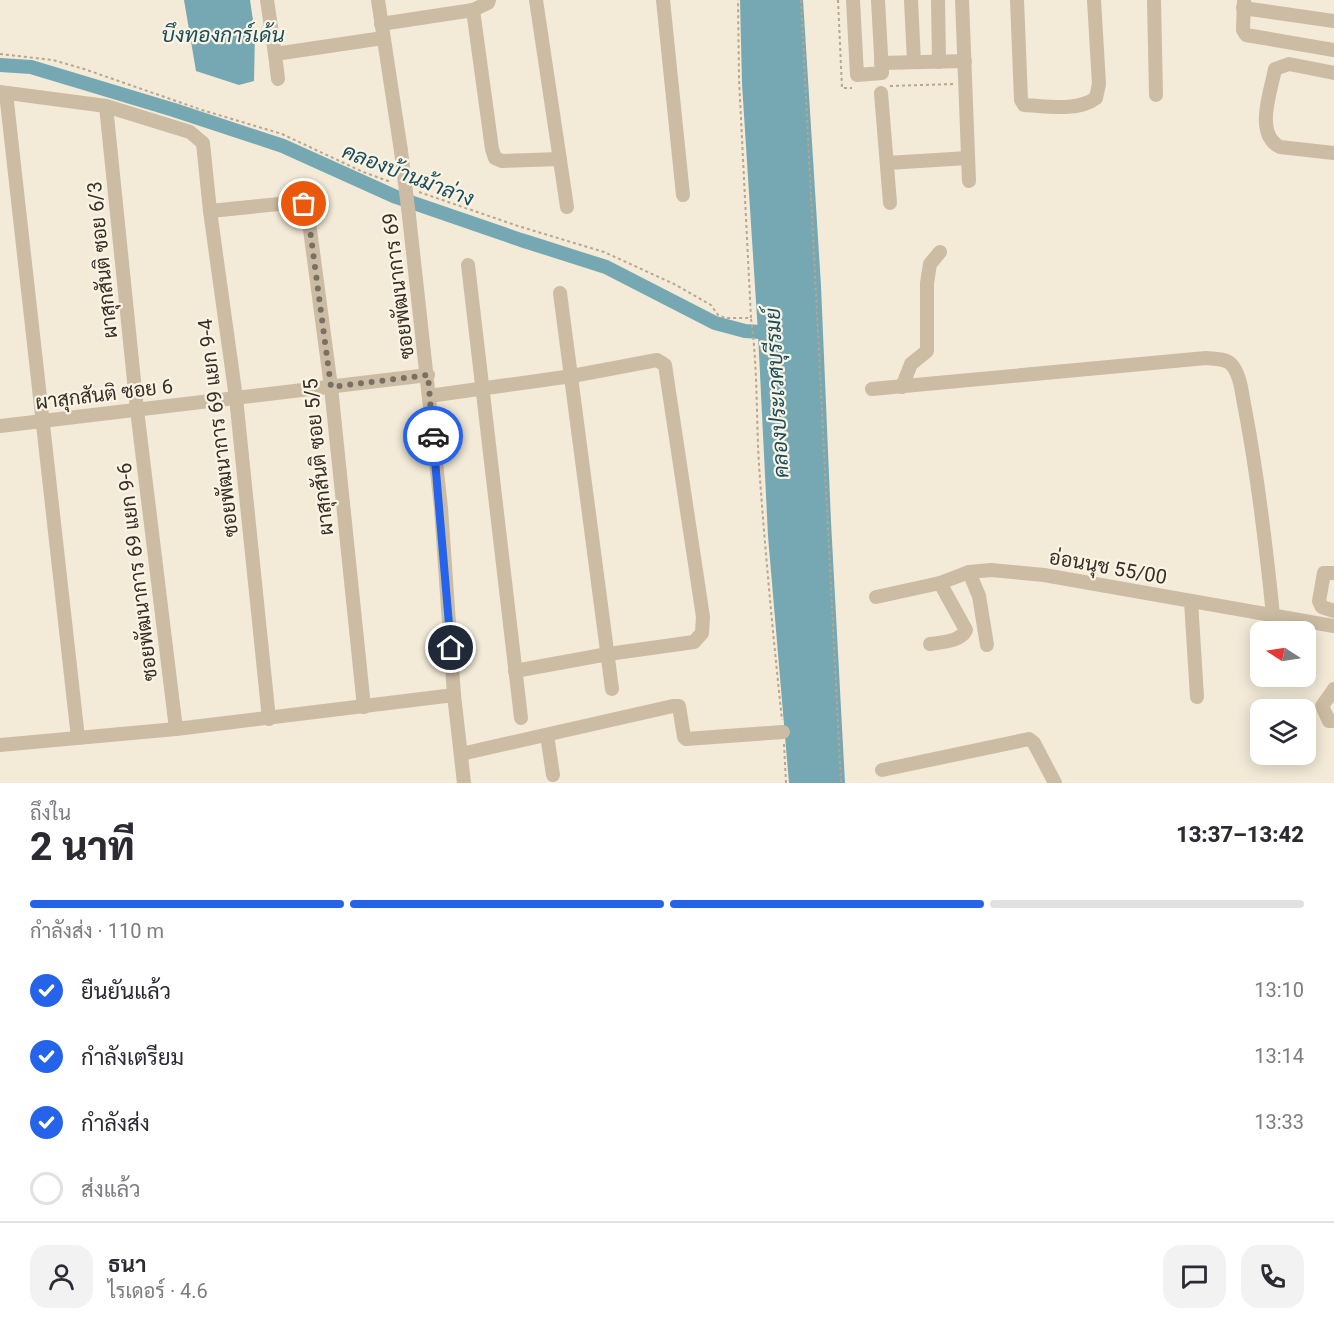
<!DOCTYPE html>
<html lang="th">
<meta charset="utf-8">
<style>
body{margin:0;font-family:Roboto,Sarabun,sans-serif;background:#f2f2f3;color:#2b2b33;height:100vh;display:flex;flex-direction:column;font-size:22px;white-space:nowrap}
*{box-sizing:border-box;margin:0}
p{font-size:20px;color:#7c7c81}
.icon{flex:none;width:33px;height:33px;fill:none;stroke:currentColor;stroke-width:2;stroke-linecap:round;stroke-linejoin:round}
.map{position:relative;height:783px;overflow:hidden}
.sheet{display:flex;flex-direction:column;background:#fff;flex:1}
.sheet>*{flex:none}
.needle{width:39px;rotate:282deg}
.controls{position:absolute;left:1250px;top:621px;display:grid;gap:12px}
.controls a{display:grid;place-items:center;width:66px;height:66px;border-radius:12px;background:#fff;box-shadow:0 3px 15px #0003;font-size:30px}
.pin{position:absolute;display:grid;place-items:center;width:51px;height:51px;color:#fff;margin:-26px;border:3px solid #fff;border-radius:50%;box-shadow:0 2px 6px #0007}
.courier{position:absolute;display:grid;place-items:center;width:60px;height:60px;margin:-30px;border:4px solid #2563eb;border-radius:50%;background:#fff;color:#222;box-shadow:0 2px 8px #0007}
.summary em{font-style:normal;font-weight:800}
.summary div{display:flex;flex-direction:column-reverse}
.summary{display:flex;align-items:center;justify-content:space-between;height:102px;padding:0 30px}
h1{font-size:39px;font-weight:800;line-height:45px}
.bar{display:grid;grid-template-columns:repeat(4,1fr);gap:9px 6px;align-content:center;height:72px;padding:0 30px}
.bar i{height:8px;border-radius:4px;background:#e1e1e2}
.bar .on{background:#2563eb}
.bar p{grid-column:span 4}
.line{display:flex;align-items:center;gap:15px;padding:0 30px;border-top:2px solid #e1e1e2}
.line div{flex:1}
.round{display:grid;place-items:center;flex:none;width:63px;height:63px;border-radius:18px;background:#f2f2f3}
ol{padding:0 30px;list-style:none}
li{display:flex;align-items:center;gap:18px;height:66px}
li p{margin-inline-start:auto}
li .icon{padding:6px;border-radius:50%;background:#2563eb;color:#fff;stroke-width:4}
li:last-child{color:#7c7c81}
li i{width:33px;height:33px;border:3px solid #e1e1e2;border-radius:50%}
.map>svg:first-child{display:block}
.water{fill:#75a8b3}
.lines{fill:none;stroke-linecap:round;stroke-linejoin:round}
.canal{stroke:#75a8b3;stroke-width:14}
.path{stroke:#b8a68d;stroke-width:2;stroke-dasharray:3 3;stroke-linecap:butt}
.minor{stroke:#ccbca3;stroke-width:14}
.minor-bridge{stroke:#ccbca3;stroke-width:14}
.done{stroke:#797064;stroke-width:6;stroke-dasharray:0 10.8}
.route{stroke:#2563eb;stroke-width:8}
.labels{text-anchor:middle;stroke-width:4.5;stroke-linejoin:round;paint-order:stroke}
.street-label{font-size:20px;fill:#372e26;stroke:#fbf4e5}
.water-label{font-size:21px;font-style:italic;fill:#184e5c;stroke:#fbf4e5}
</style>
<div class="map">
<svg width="1334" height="783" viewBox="0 0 1334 783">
<rect width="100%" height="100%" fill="#f3ead8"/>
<g class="water">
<path d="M184,0H250L255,34L254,81L239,85L196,71Z"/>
<path d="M740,0H803L821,286L831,522L845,783H789L768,536L758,333L742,84Z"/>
</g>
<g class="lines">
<path class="canal" d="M0,65L31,67L174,110L283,146L396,197L521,240L606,267L715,323L745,331L777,333"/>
<g class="path">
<path d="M801,0L841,783"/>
<path d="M838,0L842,88H852"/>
<path d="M0,54L53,60L84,69L202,110L282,134L363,172L391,182"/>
<path d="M890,86L954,84"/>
<path d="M419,192L518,226L604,252L676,285L711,305L718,315L725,318H751L739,79L738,0"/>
<path d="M751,319C758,368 756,417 759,465C765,550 773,635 782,720"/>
<path d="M784,744L786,783"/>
</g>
<g class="minor">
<path d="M267,0L275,54"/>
<path d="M378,0L401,151"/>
<path d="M536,0L567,207"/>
<path d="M663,0L683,195"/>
<path d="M853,0L857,75L882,73L878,0"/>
<path d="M911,0L914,62"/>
<path d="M938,0L939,62"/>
<path d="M962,0L969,181"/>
<path d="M1017,0L1021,100L1024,105C1047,106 1077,112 1096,98L1099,84L1094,0"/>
<path d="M1154,0L1156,95"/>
<path d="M1244,0L1243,30L1246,35L1334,50"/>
<path d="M1243,8L1334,21"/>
<path d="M473,10L492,149L495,158L502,161L560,159"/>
<path d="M381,24L473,10L488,3L489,0"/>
<path d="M881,63L965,61"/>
<path d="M1334,73L1289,64L1275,69C1271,91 1254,134 1280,147L1334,153"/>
<path d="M278,79L275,54L383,38"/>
<path d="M0,92L106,106L190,132L203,143L210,211L236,398L269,719"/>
<path d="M6,93L78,738"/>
<path d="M881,93L890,203"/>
<path d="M106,106L137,410L176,729"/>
<path d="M887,163L968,158"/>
<path d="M210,211L299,202L307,207L331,387L364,707"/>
<path d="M409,216L441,508L454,695L464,783"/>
<path d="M468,265L521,718"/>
<path d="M560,293L612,689"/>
<path d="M902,387L911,364L927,351V283L930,264L940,252"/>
<path d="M872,389L1206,358C1214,359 1226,358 1232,365C1241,376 1242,395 1245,409C1258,477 1266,546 1273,615"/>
<path d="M429,396L572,376L657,360L665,365L703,617L702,633L694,642L608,654L515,671"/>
<path d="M0,426L428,375"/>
<path d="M969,572L979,596L987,645"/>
<path d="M1334,573H1324L1319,601L1322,607L1334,611"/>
<path d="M876,597L940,583L969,572L991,570L1044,575L1334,626"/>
<path d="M1191,601L1197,697"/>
<path d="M930,644C942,642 960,642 966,630L940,583"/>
<path d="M1334,689L1322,706L1329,721H1334"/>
<path d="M547,735L553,775"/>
<path d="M0,745L176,729L454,695"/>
<path d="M461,754L673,706H679L684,737L686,739L783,732"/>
<path d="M882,770L1029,739L1034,743L1055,783"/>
</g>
<path class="minor-bridge" d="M401,151L409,216"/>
</g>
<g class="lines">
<path class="done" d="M304,204L307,207L331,387L428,375L433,436"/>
<path class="route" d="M433,436L451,648"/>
</g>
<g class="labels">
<g class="street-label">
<text transform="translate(102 260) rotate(-96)" y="7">ผาสุกสันติ ซอย 6/3</text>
<text transform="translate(398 286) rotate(-97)" y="7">ซอยพัฒนาการ 69</text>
<text transform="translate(104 394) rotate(-7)" y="7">ผาสุกสันติ ซอย 6</text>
<text transform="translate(218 428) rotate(-97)" y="7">ซอยพัฒนาการ 69 แยก 9-4</text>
<text transform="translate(318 457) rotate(-96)" y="7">ผาสุกสันติ ซอย 5/5</text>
<text transform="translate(1108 567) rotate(10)" y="7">อ่อนนุช 55/00</text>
<text transform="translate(137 572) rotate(-97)" y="7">ซอยพัฒนาการ 69 แยก 9-6</text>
</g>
<g class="water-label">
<text x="223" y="42">บึงทองการ์เด้น</text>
<text transform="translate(408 175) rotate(21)" y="7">คลองบ้านม้าล่าง</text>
<text transform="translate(777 393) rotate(-93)" y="7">คลองประเวศบุรีรมย์</text>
</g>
</g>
</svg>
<div class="controls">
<a><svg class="needle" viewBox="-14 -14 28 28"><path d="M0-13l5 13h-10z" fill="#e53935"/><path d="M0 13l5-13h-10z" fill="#7c7c81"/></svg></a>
<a><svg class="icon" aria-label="layers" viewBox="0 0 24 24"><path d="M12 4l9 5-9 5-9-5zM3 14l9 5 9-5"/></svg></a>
</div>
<div class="pin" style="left:304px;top:204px;background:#ea580c"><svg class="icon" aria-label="bag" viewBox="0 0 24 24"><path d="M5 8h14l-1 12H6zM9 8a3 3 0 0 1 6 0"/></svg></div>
<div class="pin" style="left:451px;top:648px;background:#1f2937"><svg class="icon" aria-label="home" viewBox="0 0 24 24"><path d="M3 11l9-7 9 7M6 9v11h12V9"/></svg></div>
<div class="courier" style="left:433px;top:436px"><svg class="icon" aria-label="car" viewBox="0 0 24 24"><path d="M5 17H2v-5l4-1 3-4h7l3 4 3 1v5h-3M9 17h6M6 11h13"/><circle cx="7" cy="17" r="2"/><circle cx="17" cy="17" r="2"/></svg></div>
</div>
<section class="sheet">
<div class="summary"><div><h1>2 นาที</h1><p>ถึงใน</p></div><em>13:37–13:42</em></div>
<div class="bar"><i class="on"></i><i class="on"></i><i class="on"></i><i></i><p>กำลังส่ง · 110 m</p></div>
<ol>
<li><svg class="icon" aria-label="check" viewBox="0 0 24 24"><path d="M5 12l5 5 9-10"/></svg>ยืนยันแล้ว<p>13:10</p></li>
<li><svg class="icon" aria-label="check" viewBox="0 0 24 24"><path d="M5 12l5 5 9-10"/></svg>กำลังเตรียม<p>13:14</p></li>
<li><svg class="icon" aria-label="check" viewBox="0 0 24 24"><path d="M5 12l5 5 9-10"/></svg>กำลังส่ง<p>13:33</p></li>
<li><i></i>ส่งแล้ว</li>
</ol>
<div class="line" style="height:108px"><a class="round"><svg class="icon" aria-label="person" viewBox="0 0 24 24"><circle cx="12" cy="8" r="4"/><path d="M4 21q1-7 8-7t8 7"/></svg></a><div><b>ธนา</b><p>ไรเดอร์ · 4.6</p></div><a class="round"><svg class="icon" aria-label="chat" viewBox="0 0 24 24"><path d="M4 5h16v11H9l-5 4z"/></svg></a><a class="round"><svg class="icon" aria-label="phone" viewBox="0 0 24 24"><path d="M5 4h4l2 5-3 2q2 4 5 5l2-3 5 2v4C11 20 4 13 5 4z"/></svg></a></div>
</section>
